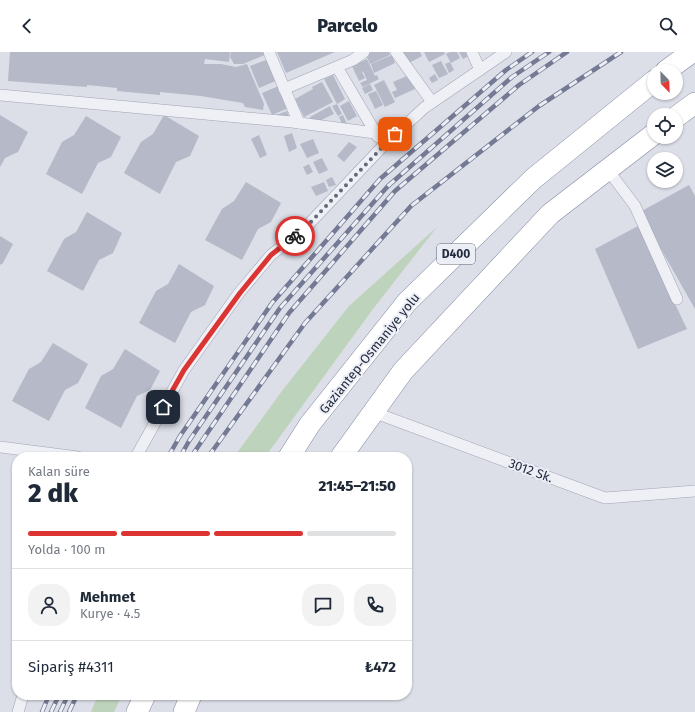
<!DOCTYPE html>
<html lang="tr">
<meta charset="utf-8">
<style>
body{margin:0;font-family:"Fira Sans",sans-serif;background:#f2f2f3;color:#1f2937;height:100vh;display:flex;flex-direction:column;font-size:15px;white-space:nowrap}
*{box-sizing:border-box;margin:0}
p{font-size:13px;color:#747a83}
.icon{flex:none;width:22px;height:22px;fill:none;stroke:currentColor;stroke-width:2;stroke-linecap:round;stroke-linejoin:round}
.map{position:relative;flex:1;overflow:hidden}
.drawer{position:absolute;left:12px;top:400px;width:400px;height:248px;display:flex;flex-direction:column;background:#fff;border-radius:16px;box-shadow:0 1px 3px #0004}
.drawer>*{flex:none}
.needle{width:26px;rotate:157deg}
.buttons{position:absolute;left:647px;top:12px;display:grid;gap:8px}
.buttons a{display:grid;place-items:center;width:36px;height:36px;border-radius:50%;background:#fff;box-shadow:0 1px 3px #0004;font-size:20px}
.pin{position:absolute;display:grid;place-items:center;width:34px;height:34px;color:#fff;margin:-17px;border-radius:8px;box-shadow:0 2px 6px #0006}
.courier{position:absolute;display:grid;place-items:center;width:40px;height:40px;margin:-20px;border:3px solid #dc3432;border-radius:50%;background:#fff;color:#222;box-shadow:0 1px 5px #0007}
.summary em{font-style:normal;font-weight:800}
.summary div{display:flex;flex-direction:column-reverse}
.summary{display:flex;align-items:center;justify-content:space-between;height:68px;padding:0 16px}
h1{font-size:26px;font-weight:800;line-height:30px}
.bar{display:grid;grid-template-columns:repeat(4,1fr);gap:6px 4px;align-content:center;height:48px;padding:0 16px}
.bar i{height:5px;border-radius:3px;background:#e0e1e3}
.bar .active{background:#dc3432}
.bar p{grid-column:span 4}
.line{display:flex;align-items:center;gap:10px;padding:0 16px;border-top:1px solid #e0e1e3}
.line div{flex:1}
.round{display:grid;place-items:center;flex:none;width:42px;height:42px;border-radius:16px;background:#f2f2f3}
header{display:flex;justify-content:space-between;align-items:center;height:52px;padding:0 16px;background:#fff;font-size:18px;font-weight:800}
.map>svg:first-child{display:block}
.green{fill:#bed3bc}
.building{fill:#b5b9c8}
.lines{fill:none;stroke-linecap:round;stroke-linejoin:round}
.street-casing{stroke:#a1a4b2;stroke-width:12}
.highway-casing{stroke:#8289a0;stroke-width:22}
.street{stroke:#eff0f6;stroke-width:11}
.highway{stroke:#fff;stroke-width:21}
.rail-casing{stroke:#747a93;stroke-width:4.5}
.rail{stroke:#ebeef5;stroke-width:3;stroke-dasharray:9;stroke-linecap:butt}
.done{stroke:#64697a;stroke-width:4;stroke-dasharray:0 7.2}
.route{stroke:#dc3432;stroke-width:5}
.labels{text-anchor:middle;stroke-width:4;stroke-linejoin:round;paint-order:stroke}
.shield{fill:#ebeef5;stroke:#606576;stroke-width:1}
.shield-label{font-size:12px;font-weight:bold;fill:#242a3f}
.street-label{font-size:13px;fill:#242a3f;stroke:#ebeef5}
</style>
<header><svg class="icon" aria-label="back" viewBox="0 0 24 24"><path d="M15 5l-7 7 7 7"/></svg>Parcelo<svg class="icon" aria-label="search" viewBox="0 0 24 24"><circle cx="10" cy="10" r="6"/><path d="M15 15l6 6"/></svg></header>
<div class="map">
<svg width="695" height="660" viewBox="0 0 695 660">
<rect width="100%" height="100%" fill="#dcdee8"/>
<g class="green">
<path d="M437,175L373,257L265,405H234L282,339L349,254Z"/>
<path d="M98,643H122L114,660H91Z"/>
</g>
<g class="building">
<path d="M10,0H230L229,10L205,7L204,12H221L236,15L247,12L264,52L263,58L245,55L243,51L201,44L160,40V43L117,39V36L87,33V35L8,29Z"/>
<path d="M231,0H267V2L243,12H234L230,5Z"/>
<path d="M277,0H335L286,21Z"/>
<path d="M371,0H389L390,3L370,12L366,3Z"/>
<path d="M401,0H420L422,4L407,12Z"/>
<path d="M424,0H444L445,2L429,10Z"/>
<path d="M450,0H457L460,6L451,11L446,2Z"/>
<path d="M459,0H470L471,3L463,7Z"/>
<path d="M392,3L395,11L374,21L371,12Z"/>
<path d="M269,7L278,28L259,36L250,14Z"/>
<path d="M367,7L375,24L377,23L379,27L363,35L360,31L367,28L363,19L362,20L365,26L359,29L352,14Z"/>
<path d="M441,9L448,22L439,26L432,13Z"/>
<path d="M450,10L454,18L449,21L445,12Z"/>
<path d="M435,22L438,28L432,31L429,26Z"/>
<path d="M333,23L345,47L337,52L324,27Z"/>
<path d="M409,23L415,37L395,46L392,40L397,38L393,30Z"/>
<path d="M384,28L395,50L385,55L374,33Z"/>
<path d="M322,30L333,50L304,65L295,47L313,37L312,35Z"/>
<path d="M370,32L373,38L365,42L362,36Z"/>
<path d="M281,33L291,55L272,63L262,41Z"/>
<path d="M376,39L383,53L375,57L368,42Z"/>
<path d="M349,49L357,64L348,69L340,54Z"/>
<path d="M337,52L342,62L338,64L332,54Z"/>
<path d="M330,54L334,62L313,72L310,65Z"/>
<path d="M287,59L289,65L276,63Z"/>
<path d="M0,63L28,80L18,100L5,106L0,115Z"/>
<path d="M164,63L199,84L190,104L176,110L160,142L124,121L141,90L153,82Z"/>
<path d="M343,63L347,72L343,74L339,65Z"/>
<path d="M86,64L121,85L111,105L98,111L82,142L46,122L62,90L74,83Z"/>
<path d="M292,81L297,96L289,100L284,84Z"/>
<path d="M259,83L267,103L260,106L251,87Z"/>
<path d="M313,87L319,101L307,106L300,92Z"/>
<path d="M349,90L357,95L344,110L337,104Z"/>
<path d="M322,106L328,118L319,122L313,110Z"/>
<path d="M309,112L313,120L307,123L303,115Z"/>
<path d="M332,125L336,133L329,135L326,128Z"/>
<path d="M246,130L281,151L271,170L258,177L242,208L205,188L222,157L234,149Z"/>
<path d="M324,130L328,139L316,144L311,135Z"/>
<path d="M689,133L695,144V257L640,160Z"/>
<path d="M87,160L122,181L113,201L99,208L83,239L47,219L64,187L76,180Z"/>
<path d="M638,174L687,277L638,297L595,197Z"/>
<path d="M0,184L13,192L3,211L0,213Z"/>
<path d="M179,212L214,234L205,253L191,260L175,291L139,271L156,239L168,232Z"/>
<path d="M53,291L88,312L78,331L65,338L49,369L12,349L29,317L41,310Z"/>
<path d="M125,297L160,319L150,338L137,344L121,376L85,356L101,324L113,317Z"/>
</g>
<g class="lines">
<defs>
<g id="street">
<path d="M269,0L299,71"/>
<path d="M396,0L432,50"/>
<path d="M472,0L480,18"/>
<path d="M337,15L378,85"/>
<path d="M284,37L353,8L364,0"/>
<path d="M0,43L292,70L375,81"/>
<path d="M608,118L635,154L677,247"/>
<path d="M373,360L605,446L695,439"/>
<path d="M0,395L78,405"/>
<path d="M136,405L184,318L239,241L271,203L306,175L384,93L424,56L506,0"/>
<path d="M18,660L23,643"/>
</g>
<g id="highway">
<path d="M666,19L692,0"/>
<path d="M676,65L695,51"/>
<path d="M289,405L310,372L407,250L533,127L654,29"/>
<path d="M341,405L403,319L550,162L654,82"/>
<path d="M137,660L145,643"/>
<path d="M184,660L191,643"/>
</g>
</defs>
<use href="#street" class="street-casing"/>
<use href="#highway" class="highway-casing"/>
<use href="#street" class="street"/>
<use href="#highway" class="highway"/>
<defs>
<g id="rail">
<path d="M168,405L180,384L272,251L380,127L506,18L532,0"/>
<path d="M180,405L189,389L280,256L388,134L512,25L549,0"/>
<path d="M191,405L289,261L395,139L519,33L567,0"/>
<path d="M208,405L305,271L411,154L539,54L621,0"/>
<path d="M42,660L49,643"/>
<path d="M51,660L59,643"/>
<path d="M60,660L68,643"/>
<path d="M69,660L77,643"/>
</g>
</defs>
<use href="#rail" class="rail-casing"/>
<use href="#rail" class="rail"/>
</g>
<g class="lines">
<path class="done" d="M295,184L306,175L395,82"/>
<path class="route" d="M163,355L184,318L240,241L271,203L295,184"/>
</g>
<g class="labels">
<rect class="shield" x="437" y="192" width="38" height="20" rx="3"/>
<g class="shield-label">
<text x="456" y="206">D400</text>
</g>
<g class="street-label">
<text transform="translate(369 301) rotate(-51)" y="5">Gaziantep-Osmaniye yolu</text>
<text transform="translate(531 418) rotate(20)" y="5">3012 Sk.</text>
</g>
</g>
</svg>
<div class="buttons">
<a><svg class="needle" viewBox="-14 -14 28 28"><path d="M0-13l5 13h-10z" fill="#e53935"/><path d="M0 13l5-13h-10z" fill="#747a83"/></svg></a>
<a><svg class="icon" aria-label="locate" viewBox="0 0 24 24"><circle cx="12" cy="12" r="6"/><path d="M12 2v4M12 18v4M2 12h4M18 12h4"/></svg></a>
<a><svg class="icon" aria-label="layers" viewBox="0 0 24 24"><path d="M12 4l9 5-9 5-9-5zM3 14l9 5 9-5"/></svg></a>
</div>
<div class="pin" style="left:395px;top:82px;background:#ea580c"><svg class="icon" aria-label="bag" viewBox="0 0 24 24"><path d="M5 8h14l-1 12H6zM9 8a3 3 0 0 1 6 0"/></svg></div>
<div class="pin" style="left:163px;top:355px;background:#1f2937"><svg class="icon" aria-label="home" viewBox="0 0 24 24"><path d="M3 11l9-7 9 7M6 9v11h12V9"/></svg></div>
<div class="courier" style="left:295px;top:184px"><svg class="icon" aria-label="bike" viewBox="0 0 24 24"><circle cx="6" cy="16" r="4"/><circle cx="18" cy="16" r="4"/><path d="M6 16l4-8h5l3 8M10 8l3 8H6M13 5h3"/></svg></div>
<section class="drawer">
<div class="summary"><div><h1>2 dk</h1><p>Kalan süre</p></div><em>21:45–21:50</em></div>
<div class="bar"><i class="active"></i><i class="active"></i><i class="active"></i><i></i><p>Yolda · 100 m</p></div>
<div class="line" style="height:72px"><a class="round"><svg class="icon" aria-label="person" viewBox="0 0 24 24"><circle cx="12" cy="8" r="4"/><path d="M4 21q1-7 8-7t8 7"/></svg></a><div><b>Mehmet</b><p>Kurye · 4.5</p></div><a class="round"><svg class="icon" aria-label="chat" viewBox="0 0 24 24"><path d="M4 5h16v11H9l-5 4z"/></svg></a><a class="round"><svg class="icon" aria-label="phone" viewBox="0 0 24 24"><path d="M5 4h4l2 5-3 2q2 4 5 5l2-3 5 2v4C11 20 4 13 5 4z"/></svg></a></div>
<div class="line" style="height:52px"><div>Sipariş #4311</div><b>₺472</b></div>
</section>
</div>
